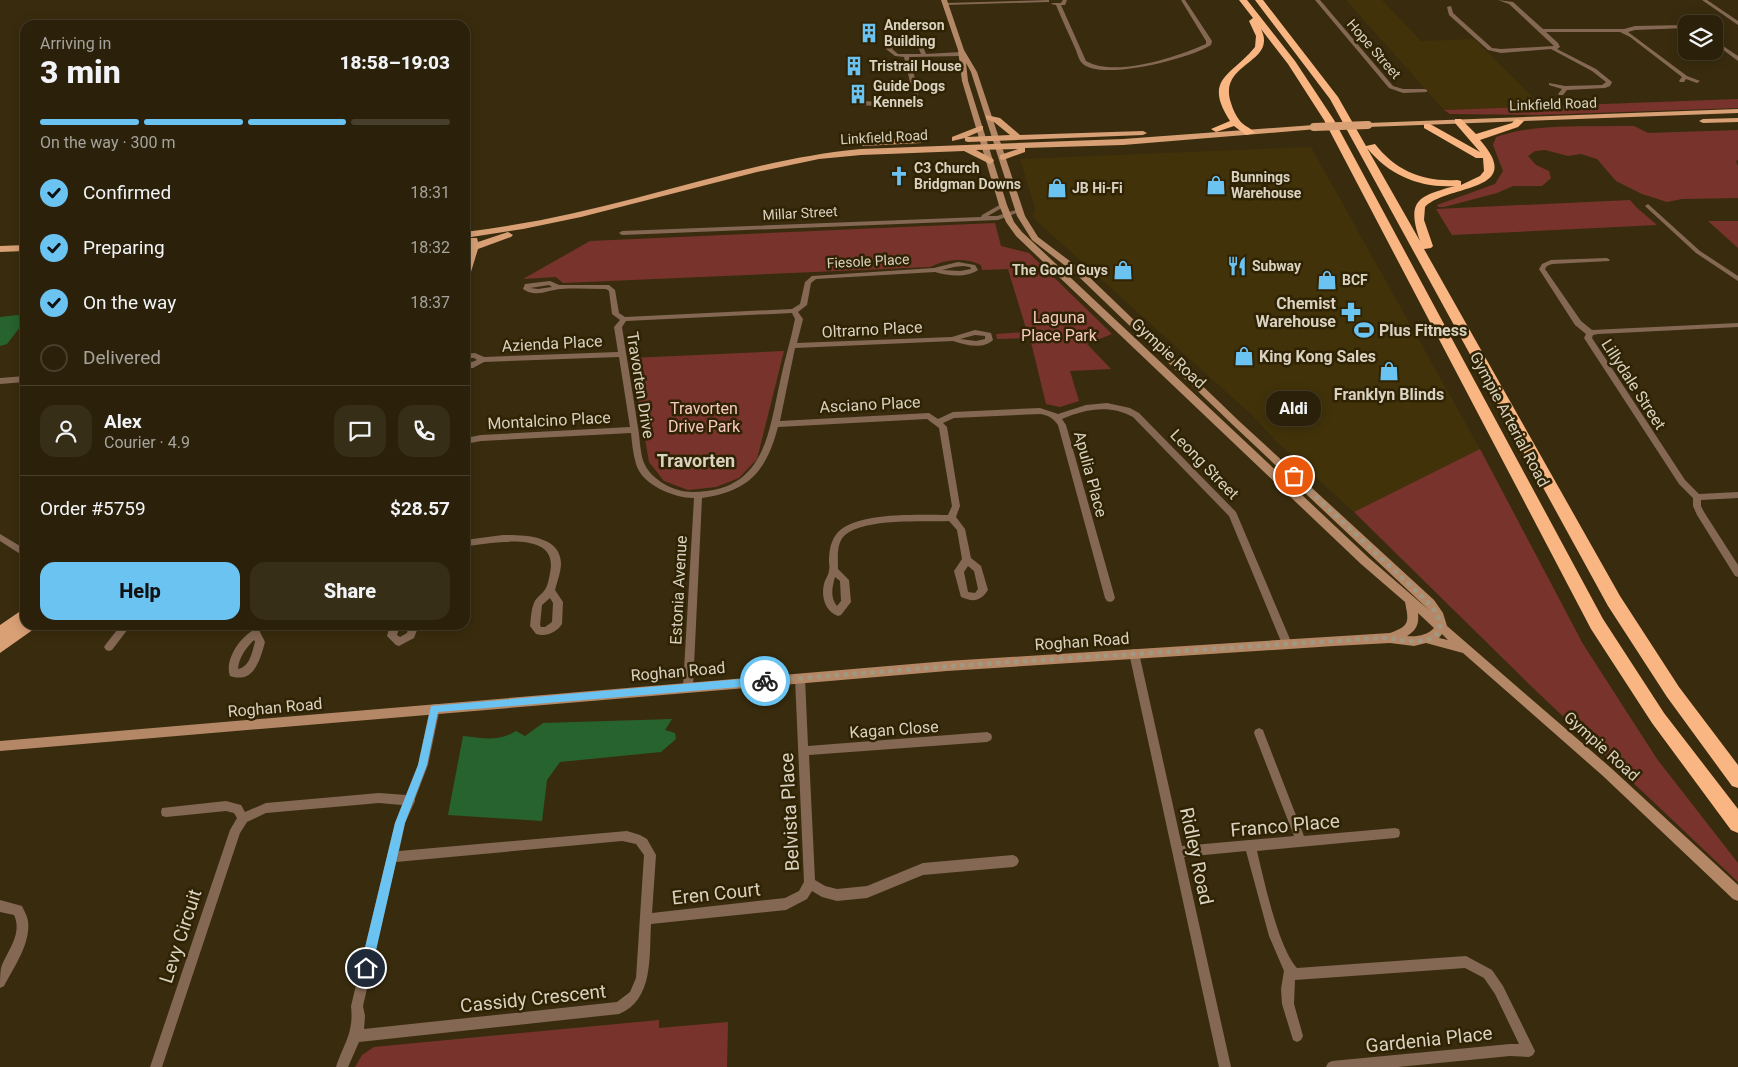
<!DOCTYPE html>
<meta charset="utf-8">
<style>
body{margin:0;font-family:Roboto,sans-serif;background:#372e18;color:#f1f3f6;height:100vh;display:flex;flex-direction:column;font-size:19px;white-space:nowrap}
*{box-sizing:border-box;margin:0}
p{font-size:16px;color:#a6a39c}
.icon{flex:none;width:28px;height:28px;fill:none;stroke:currentColor;stroke-width:2;stroke-linecap:round;stroke-linejoin:round}
.map{position:relative;flex:1;overflow:hidden}
.drawer{position:absolute;left:20px;top:20px;width:450px;height:610px;display:flex;flex-direction:column;background:#2b210a;border-radius:15px;box-shadow:0 2px 12px #0003,0 0 0 1px #473e2b}
.drawer>*{flex:none}
.controls{position:absolute;left:1678px;top:15px;display:grid;gap:10px}
.controls a{display:grid;place-items:center;width:45px;height:45px;border-radius:10px;background:#2b210a;box-shadow:0 2px 12px #0003,0 0 0 1px #473e2b;font-size:25px}
.pin{position:absolute;display:grid;place-items:center;width:42px;height:42px;color:#fff;margin:-21px;border:2px solid #fff;border-radius:50%;box-shadow:0 1px 5px #0007}
.courier{position:absolute;display:grid;place-items:center;width:50px;height:50px;margin:-25px;border:4px solid #6bc3f2;border-radius:50%;background:#fff;color:#222;box-shadow:0 1px 6px #0007}
.bubble{position:absolute;height:35px;border-radius:15px;background:#2b210a;box-shadow:0 2px 12px #0003,0 0 0 1px #473e2b;font-size:16px;font-weight:800;line-height:35px;text-align:center}
.summary em{font-style:normal;font-weight:800}
.summary div{display:flex;flex-direction:column-reverse}
.summary{display:flex;align-items:center;justify-content:space-between;height:85px;padding:0 20px}
h1{font-size:32px;font-weight:800;line-height:38px}
.bar{display:grid;grid-template-columns:repeat(4,1fr);gap:8px 5px;align-content:center;height:60px;padding:0 20px}
.bar i{height:6px;border-radius:4px;background:#473e2b}
.bar .selected{background:#6bc3f2}
.bar p{grid-column:span 4}
.line{display:flex;align-items:center;gap:12px;padding:0 20px;border-top:1px solid #473e2b}
.line div{flex:1}
.round{display:grid;place-items:center;flex:none;width:52px;height:52px;border-radius:15px;background:#372e18}
ol{padding:0 20px;list-style:none}
li{display:flex;align-items:center;gap:15px;height:55px}
li p{margin-inline-start:auto}
li .icon{padding:5px;border-radius:50%;background:#6bc3f2;color:#111;stroke-width:4}
li:last-child{color:#a6a39c}
li i{width:28px;height:28px;border:2px solid #473e2b;border-radius:50%}
.button{display:flex;gap:10px;margin-top:auto;padding:10px 20px}
.button a{flex:1;height:58px;border-radius:15px;background:#6bc3f2;color:#111;font-size:20px;font-weight:800;line-height:58px;text-align:center}
.button a+a{background:#372e18;color:#f1f3f6}
.map>svg:first-child{display:block}
.built{fill:#413209}
.green{fill:#78342c}
.water{fill:#27632e}
.lines{fill:none;stroke-linecap:round;stroke-linejoin:round}
.street{fill:#846854;fill-rule:evenodd}
.secondary{fill:#b48867;fill-rule:evenodd}
.primary{fill:#d9a075;fill-rule:evenodd}
.highway{fill:#fab682;fill-rule:evenodd}
.primary-bridge{stroke:#d9a075;stroke-width:8}
.route{fill:#6bc3f2}
.done{stroke:#a19882;stroke-width:5;stroke-dasharray:0 9}
.labels{text-anchor:middle;stroke-width:5;stroke-linejoin:round;paint-order:stroke}
.far-poi-label{font-size:14px;font-weight:bold;fill:#d9d2c1;stroke:#2f2304;text-anchor:start}
.far-street-label{font-size:14px;fill:#d9d2c1;stroke:#2f2304}
.poi-label{font-size:16px;font-weight:bold;fill:#d9d2c1;stroke:#2f2304;text-anchor:start}
.park-label{font-size:16px;fill:#f6c8c1;stroke:#2f2304}
.street-label{font-size:16px;fill:#d9d2c1;stroke:#2f2304}
.neighbourhood-label{font-size:18px;font-weight:bold;fill:#d9d2c1;stroke:#2f2304}
.near-street-label{font-size:19px;fill:#d9d2c1;stroke:#2f2304}
</style>
<div class="map">
<svg width="1738" height="1067" viewBox="0 0 1738 1067">
<rect width="100%" height="100%" fill="#392c0e"/>
<g class="built">
<path d="M1346,0H1382L1421,41L1474,39L1542,106L1444,110Z"/>
<path d="M1311,147L1480,449L1354,512L1274,439L1253,416L1041,225L1032,216L1035,209L1020,159Z"/>
</g>
<g class="green">
<path d="M1738,99V108L1537,115L1450,114L1444,110Z"/>
<path d="M1615,126H1634L1648,133L1738,130V160L1736,161L1738,166V198L1682,199L1667,202L1642,194L1616,181L1597,159L1581,154L1568,156L1545,150L1535,151L1528,156L1536,165L1549,171L1551,178L1542,186H1513L1497,193L1444,207H1438L1437,205L1495,184L1503,171L1493,145L1496,137C1534,124 1575,127 1615,126Z"/>
<path d="M1630,200L1636,207L1657,225L1452,235L1436,209Z"/>
<path d="M1708,221H1738V248Z"/>
<path d="M995,223L1001,246L1029,253L1112,334L1087,344L1111,369L1070,371L1079,401L1060,407L1046,404L1030,338L997,339L996,334L1027,332L1008,269L982,270L981,265C965,257 946,259 930,267L563,283L556,277L523,279L590,241Z"/>
<path d="M784,351L757,459L739,478L716,487L688,490L664,481L649,462L631,358Z"/>
<path d="M1480,449L1583,644L1657,759L1738,863V882L1531,686L1354,512Z"/>
<path d="M659,1020V1028L728,1022L727,1067H355L362,1055L374,1047Z"/>
</g>
<g class="water">
<path d="M17,315L23,317L24,322L7,344L0,346V317Z"/>
<path d="M672,719L665,730L675,733L676,739L661,752L560,762L547,780L542,821L448,815L463,736C482,738 499,742 516,731L525,736L543,723Z"/>
</g>
<g class="lines">
<g class="street">
<path d="M1049,0V2H1047L946,5L944,4L946,3Z"/>
<path d="M1063,0H1067L1065,5H1061L1086,61C1116,78 1176,57 1206,44V41L1181,0H1185L1212,41L1211,45C1192,58 1097,83 1081,62C1078,58 1077,52 1075,48C1069,34 1062,20 1056,5L1051,4L1053,3H1061Z"/>
<path d="M1315,0H1320L1393,86L1403,89H1425L1427,90V92L1403,93L1389,88Z"/>
<path d="M1498,0L1513,2L1543,29H1624L1635,26L1686,25V28L1635,30L1628,32L1687,76L1700,81L1697,83L1686,79L1684,82H1680L1679,81L1682,77L1630,37L1620,32H1546L1558,43L1560,47L1557,49L1596,69L1612,82L1610,86L1605,88L1567,90L1563,95H1559L1558,94L1562,89L1549,85V83L1565,86L1602,85L1606,82L1592,71L1551,49L1501,53L1488,50L1449,15L1447,7L1451,6L1453,13L1492,48L1501,49L1554,46L1509,4Z"/>
<path d="M1702,0H1707L1738,21V25Z"/>
<path d="M904,40L921,42L926,54L961,52L964,54L961,56L909,57C911,65 919,89 918,95C916,110 864,106 852,104V102L854,101L903,102L912,98L913,94L904,57L895,56L886,49C889,42 897,40 904,40ZM904,43L917,44L921,54H898L892,49L895,45Z"/>
<path d="M1714,40L1738,56V61L1714,43Z"/>
<path d="M1003,203L1005,204V206L988,216H997L1019,209L1022,211L998,220L622,235L619,233L622,231L981,217L982,215Z"/>
<path d="M1648,204L1700,251L1738,276V281L1696,253L1646,207L1645,206Z"/>
<path d="M1607,258L1610,260L1609,261L1552,264L1547,266L1545,269L1581,321L1592,330L1738,323V327L1598,334L1593,335L1592,338L1685,480L1699,494L1738,492V498L1701,500V506L1704,512L1738,565V577L1735,576L1697,515L1693,506V498L1679,484L1584,338L1586,334L1575,325L1539,269L1542,264L1551,260Z"/>
<path d="M958,262L975,265L978,270C966,278 949,276 935,272L816,279L811,283L807,305L798,312L803,319L797,343L952,337L975,330L991,333L993,340C982,350 966,345 953,341L795,348L780,421L929,413L938,419L953,412L1040,408L1058,414L1086,405L1107,403L1130,408L1139,413L1236,512L1292,644L1290,647L1287,648L1284,647L1282,644L1229,516L1133,417C1110,404 1085,409 1062,419L1066,425L1115,598L1113,601L1110,602L1107,601L1105,598L1058,425C1053,418 1048,415 1040,414L954,418L943,423L947,427L960,506L956,517L965,529L971,558L981,566L988,590C980,602 973,602 961,597L954,571L962,559L957,530L949,521C923,522 865,518 845,535C836,543 838,558 838,569L849,580L851,602L841,615L838,616C825,611 821,597 824,584C825,579 829,575 829,570C830,567 829,565 829,562C829,553 830,544 835,536C850,511 921,515 948,515L952,506L939,428L927,419L778,427C766,471 750,491 702,498L693,687L691,690L688,691L685,690L683,687L694,498C674,498 642,485 636,464C633,454 632,443 631,433L481,441L465,444V438L481,435L630,427L619,357L484,362L473,368H465V362H472L477,360L474,358H465V354L475,353L484,357L618,352L614,327L620,320L612,314L609,291L606,289C591,289 576,288 561,289C548,290 535,298 523,289L525,284L550,281L559,285H609L615,290L619,313L625,317L792,309L800,304L805,282L812,276L934,268ZM963,266L970,267L971,269L960,271L942,270L954,267ZM549,285L552,287L538,289L530,288ZM792,313L795,319C791,340 784,361 780,382C768,436 764,492 692,492C675,492 653,481 645,465C640,456 640,438 638,428C633,394 627,361 622,327L626,321ZM975,335L985,336V339L976,341L960,339ZM968,566L974,571L978,589L975,593L968,592L964,572ZM835,577L840,581L841,601L837,606C830,598 832,587 835,577Z"/>
<path d="M25,376V382L0,384V378Z"/>
<path d="M0,534L25,549V557L0,541Z"/>
<path d="M503,535C523,535 560,535 561,563C561,572 557,582 555,590L563,602L562,624C556,633 546,637 536,634L530,626C531,619 531,610 534,603C536,597 543,594 546,588C548,584 549,578 550,573C560,528 490,544 465,546V540ZM550,598L553,603L552,622L545,627H541L540,625L542,605Z"/>
<path d="M121,625H131L112,650L109,651L106,650L104,647L106,644Z"/>
<path d="M390,625H400L397,635L400,637L407,633L409,625H419L414,638L399,646L396,645L387,636Z"/>
<path d="M256,629L259,630L265,642C260,660 254,684 230,676C224,660 241,635 256,629ZM254,640L255,642C252,652 250,667 238,669C239,657 246,648 254,640Z"/>
<path d="M1134,649L1137,650L1139,653L1182,846L1294,836L1254,733L1255,730L1259,728L1263,730L1264,733L1304,836L1395,828L1399,829L1400,833L1399,837L1395,838L1257,851C1264,880 1278,947 1297,968L1466,956L1492,970L1503,986L1533,1047L1535,1051L1533,1055L1529,1057L1510,1056L1398,1067H1326L1328,1063L1332,1061L1510,1044H1519L1495,994L1484,978L1465,968L1295,980L1294,1004L1303,1036L1301,1040L1297,1042L1293,1040L1282,1004L1281,989L1284,971L1269,936L1246,851L1184,857L1231,1067H1219L1129,653L1131,650Z"/>
<path d="M800,674L803,675L805,678L808,746L987,732L991,734L992,737L991,740L987,742L809,755L815,880L825,886L837,889L867,886L923,863L1013,855L1017,857L1019,861L1017,865L1013,867L923,875L867,898L837,901L822,897L812,891L807,899L786,910L651,924C649,956 654,1000 619,1014L359,1042L348,1067H336C344,1043 354,1033 351,1006L395,823L402,805L379,803L266,813L247,822L240,833L162,1067H150L230,830L237,818L234,813L226,811L166,817L162,816L161,812L162,808L226,801L241,805L245,812L266,803L379,793L406,795L418,765L430,708L431,705L435,704L439,705L440,708L428,765L415,799V801L405,823L399,851L627,831L640,835L647,839L656,855L652,913L785,898L799,891L804,882L795,678L797,675ZM622,841L636,844L644,855L636,978L630,992L617,1002L364,1029L365,1016L363,1006L396,862Z"/>
<path d="M0,900L22,906C24,911 27,915 28,921C31,943 14,967 4,986L0,988C0,982 0,974 1,968C7,951 23,934 14,915L0,912Z"/>
</g>
<path class="secondary" d="M941,0H947L964,50L977,72L1025,216L1038,237L1083,271L1239,421L1434,600L1443,613L1447,626L1611,768L1738,885V901L1733,899L1603,776L1463,653L1426,643L1414,646L1390,643L1334,646L947,671L0,751V741L947,661L1390,633C1410,626 1409,622 1405,602L1361,564L1016,236L1006,222L999,205L962,81L958,50ZM966,63L971,72L1017,216L1032,240L1077,275L1233,425L1430,611L1369,558L1022,232L1014,222L1007,205L968,81ZM1418,613L1434,628C1428,635 1417,637 1407,636C1417,630 1419,624 1418,613ZM1442,634L1448,640L1439,638Z"/>
<g class="primary">
<path d="M1738,109V113L1368,127L1364,125L1368,123Z"/>
<path d="M986,115L1000,118L1020,135L1143,131L1147,133L1143,135L968,142L965,141V138L952,141V137L980,126H983V130L967,137L1010,135L994,122L986,119Z"/>
<path d="M1738,118V122L1703,123L1699,121L1703,119Z"/>
<path d="M1314,125H1317V129L1123,145L1025,148V152L1003,160L1000,159V155L1018,149L976,150L993,159L994,161L990,164L964,151L861,155L819,159L757,172L581,217L523,229L465,238V232C523,225 579,213 636,198C710,179 784,156 861,149L1123,139Z"/>
<path d="M918,138L921,139V143L863,146L859,143L863,140Z"/>
<path d="M508,232L513,235L511,237L478,249L470,275L465,278V261L471,238H477L478,242Z"/>
<path d="M25,245V251L0,252V246Z"/>
<path d="M25,608V625H36L34,629L0,653V625Z"/>
</g>
<g class="highway">
<path d="M1239,0H1247L1295,61L1334,120L1603,619L1664,713L1738,809V833L1731,830L1652,723L1591,629L1324,120L1288,64L1261,29C1278,64 1217,62 1231,103C1233,110 1236,116 1240,121C1244,126 1251,128 1255,133L1246,135L1234,126L1216,132L1211,129L1230,121C1202,78 1233,75 1255,47L1256,36L1249,21L1253,18Z"/>
<path d="M1255,0H1263L1338,97L1366,146L1375,144C1396,171 1423,182 1457,180L1461,181V185L1480,176L1484,171L1483,158H1476L1424,128V124H1430L1480,152L1455,123V119H1461L1476,134L1512,123L1516,119L1524,121L1518,127L1480,140C1527,193 1447,184 1425,207L1424,220L1433,246L1431,248L1424,249L1620,596L1679,687L1738,765V788L1732,786L1667,697L1608,606L1330,99ZM1367,148C1390,176 1420,188 1455,186C1418,196 1406,200 1420,241Z"/>
</g>
<path class="primary-bridge" d="M1314,127L1368,125"/>
</g>
<path class="route" d="M765,677L770,681L765,685L438,712L427,765L405,823L372,968L370,972H362L360,968L395,823L418,765L431,706Z"/>
<g class="lines">
<path class="done" d="M765,681L966,665L1334,641C1352,640 1370,638 1388,638C1395,639 1401,641 1408,641C1439,643 1450,629 1430,604L1294,476"/>
</g>
<defs>
<symbol id="building-bare" viewBox="-9 -9 18 18"><path d="M-4-6H4V6H1V3H-1V6H-4ZM-2.5-4.3h1.7v1.8h-1.7ZM.8-4.3h1.7v1.8H.8ZM-2.5-1h1.7V.8h-1.7ZM.8-1h1.7V.8H.8Z" fill="#6bc3f2" stroke="#2f2304" stroke-width="2.5" paint-order="stroke"/></symbol>
<symbol id="church-bare" viewBox="-9 -9 18 18"><path d="M-1.2-6h2.4v3.5h3.3v2.4h-3.3V6h-2.4V-.1h-3.3v-2.4h3.3Z" fill="#6bc3f2" stroke="#2f2304" stroke-width="2.5" paint-order="stroke"/></symbol>
<symbol id="shop-bare" viewBox="-9 -9 18 18"><path d="M-5-2.5h2.3a2.7 3.5 0 0 1 5.4 0H5L5.5 6h-11ZM-1.5-2.5h3a1.5 2.3 0 0 0-3 0Z" fill="#6bc3f2" stroke="#2f2304" stroke-width="2.5" paint-order="stroke"/></symbol>
<symbol id="restaurant-bare" viewBox="-9 -9 18 18"><path d="M-5-6h1v4h1v-4h1v4h1v-4h1v5L-1.5 .5V6h-2V.5L-5-1ZM5-6V6H3V1.5H1.5Q1.5-4 5-6Z" fill="#6bc3f2" stroke="#2f2304" stroke-width="2.5" paint-order="stroke"/></symbol>
<symbol id="pharmacy-bare" viewBox="-9 -9 18 18"><path d="M-2-6h4v4h4v4h-4v4h-4v-4h-4v-4h4Z" fill="#6bc3f2" stroke="#2f2304" stroke-width="2.5" paint-order="stroke"/></symbol>
<symbol id="stadium-bare" viewBox="-9 -9 18 18"><path d="M0-5a6.5 5 0 1 0 0 10a6.5 5 0 1 0 0-10ZM-3.5-1.8h7v3.6h-7Z" fill="#6bc3f2" stroke="#2f2304" stroke-width="2.5" paint-order="stroke"/></symbol>
</defs>
<g fill-rule="evenodd">
<use href="#building-bare" x="855" y="19" width="28" height="28"/>
<use href="#building-bare" x="840" y="52" width="28" height="28"/>
<use href="#building-bare" x="844" y="80" width="28" height="28"/>
<use href="#church-bare" x="885" y="162" width="28" height="28"/>
<use href="#shop-bare" x="1202" y="171" width="28" height="28"/>
<use href="#shop-bare" x="1043" y="174" width="28" height="28"/>
<use href="#restaurant-bare" x="1223" y="252" width="28" height="28"/>
<use href="#shop-bare" x="1109" y="256" width="28" height="28"/>
<use href="#shop-bare" x="1313" y="266" width="28" height="28"/>
<use href="#pharmacy-bare" x="1337" y="298" width="28" height="28"/>
<use href="#stadium-bare" x="1350" y="316" width="28" height="28"/>
<use href="#shop-bare" x="1230" y="342" width="28" height="28"/>
<use href="#shop-bare" x="1375" y="357" width="28" height="28"/>
</g>
<g class="labels">
<g class="far-poi-label">
<text x="884" y="30">Anderson<tspan x="884" dy="16">Building</tspan></text>
<text x="869" y="71">Tristrail House</text>
<text x="873" y="91">Guide Dogs<tspan x="873" dy="16">Kennels</tspan></text>
<text x="914" y="173">C3 Church<tspan x="914" dy="16">Bridgman Downs</tspan></text>
<text x="1231" y="182">Bunnings<tspan x="1231" dy="16">Warehouse</tspan></text>
<text x="1072" y="193">JB Hi-Fi</text>
<text x="1252" y="271">Subway</text>
<text x="1108" y="275" text-anchor="end">The Good Guys</text>
<text x="1342" y="285">BCF</text>
</g>
<g class="far-street-label">
<text transform="translate(1374 49) rotate(49)" y="5">Hope Street</text>
<text transform="translate(1553 104) rotate(-2)" y="5">Linkfield Road</text>
<text transform="translate(884 137) rotate(-3)" y="5">Linkfield Road</text>
<text transform="translate(800 213) rotate(-3)" y="5">Millar Street</text>
<text transform="translate(868 261) rotate(-3)" y="5">Fiesole Place</text>
</g>
<g class="poi-label">
<text x="1336" y="309" text-anchor="end">Chemist<tspan x="1336" dy="18">Warehouse</tspan></text>
<text x="1379" y="336">Plus Fitness</text>
<text x="1259" y="362">King Kong Sales</text>
<text x="1389" y="400" text-anchor="middle">Franklyn Blinds</text>
</g>
<g class="park-label">
<text x="1059" y="323">Laguna<tspan x="1059" dy="18">Place Park</tspan></text>
<text x="704" y="414">Travorten<tspan x="704" dy="18">Drive Park</tspan></text>
</g>
<g class="street-label">
<text transform="translate(872 329) rotate(-3)" y="6">Oltrarno Place</text>
<text transform="translate(552 343) rotate(-3)" y="6">Azienda Place</text>
<text transform="translate(1169 353) rotate(43)" y="6">Gympie Road</text>
<text transform="translate(1634 384) rotate(57)" y="6">Lillydale Street</text>
<text transform="translate(641 385) rotate(81)" y="6">Travorten Drive</text>
<text transform="translate(870 404) rotate(-3)" y="6">Asciano Place</text>
<text transform="translate(1510 419) rotate(62)" y="6">Gympie Arterial Road</text>
<text transform="translate(549 420) rotate(-3)" y="6">Montalcino Place</text>
<text transform="translate(1205 464) rotate(46)" y="6">Leong Street</text>
<text transform="translate(1091 474) rotate(75)" y="6">Apulia Place</text>
<text transform="translate(678 590) rotate(-87)" y="6">Estonia Avenue</text>
<text transform="translate(1082 641) rotate(-4)" y="6">Roghan Road</text>
<text transform="translate(678 671) rotate(-5)" y="6">Roghan Road</text>
<text transform="translate(275 707) rotate(-5)" y="6">Roghan Road</text>
<text transform="translate(894 729) rotate(-4)" y="6">Kagan Close</text>
<text transform="translate(1602 746) rotate(42)" y="6">Gympie Road</text>
</g>
<g class="neighbourhood-label">
<text x="696" y="467">Travorten</text>
</g>
<g class="near-street-label">
<text transform="translate(789 812) rotate(-93)" y="7">Belvista Place</text>
<text transform="translate(1285 825) rotate(-5)" y="7">Franco Place</text>
<text transform="translate(1197 856) rotate(78)" y="7">Ridley Road</text>
<text transform="translate(716 893) rotate(-6)" y="7">Eren Court</text>
<text transform="translate(180 936) rotate(-72)" y="7">Levy Circuit</text>
<text transform="translate(533 998) rotate(-6)" y="7">Cassidy Crescent</text>
<text transform="translate(1429 1039) rotate(-6)" y="7">Gardenia Place</text>
</g>
</g>
</svg>
<div class="controls">
<a><svg class="icon" aria-label="layers" viewBox="0 0 24 24"><path d="M12 4l9 5-9 5-9-5zM3 14l9 5 9-5"/></svg></a>
</div>
<div class="pin" style="left:1294px;top:476px;background:#ea580c"><svg class="icon" aria-label="bag" viewBox="0 0 24 24"><path d="M5 8h14l-1 12H6zM9 8a3 3 0 0 1 6 0"/></svg></div>
<div class="pin" style="left:366px;top:968px;background:#1f2937"><svg class="icon" aria-label="home" viewBox="0 0 24 24"><path d="M3 11l9-7 9 7M6 9v11h12V9"/></svg></div>
<div class="courier" style="left:765px;top:681px"><svg class="icon" aria-label="bike" viewBox="0 0 24 24"><circle cx="6" cy="16" r="4"/><circle cx="18" cy="16" r="4"/><path d="M6 16l4-8h5l3 8M10 8l3 8H6M13 5h3"/></svg></div>
<div class="bubble" style="left:1266px;top:391px;width:55px">Aldi</div>
<section class="drawer">
<div class="summary"><div><h1>3 min</h1><p>Arriving in</p></div><em>18:58–19:03</em></div>
<div class="bar"><i class="selected"></i><i class="selected"></i><i class="selected"></i><i></i><p>On the way · 300 m</p></div>
<ol>
<li><svg class="icon" aria-label="check" viewBox="0 0 24 24"><path d="M5 12l5 5 9-10"/></svg>Confirmed<p>18:31</p></li>
<li><svg class="icon" aria-label="check" viewBox="0 0 24 24"><path d="M5 12l5 5 9-10"/></svg>Preparing<p>18:32</p></li>
<li><svg class="icon" aria-label="check" viewBox="0 0 24 24"><path d="M5 12l5 5 9-10"/></svg>On the way<p>18:37</p></li>
<li><i></i>Delivered</li>
</ol>
<div class="line" style="height:90px"><a class="round"><svg class="icon" aria-label="person" viewBox="0 0 24 24"><circle cx="12" cy="8" r="4"/><path d="M4 21q1-7 8-7t8 7"/></svg></a><div><b>Alex</b><p>Courier · 4.9</p></div><a class="round"><svg class="icon" aria-label="chat" viewBox="0 0 24 24"><path d="M4 5h16v11H9l-5 4z"/></svg></a><a class="round"><svg class="icon" aria-label="phone" viewBox="0 0 24 24"><path d="M5 4h4l2 5-3 2q2 4 5 5l2-3 5 2v4C11 20 4 13 5 4z"/></svg></a></div>
<div class="line" style="height:65px"><div>Order #5759</div><b>$28.57</b></div>
<div class="button"><a>Help</a><a>Share</a></div>
</section>
</div>
